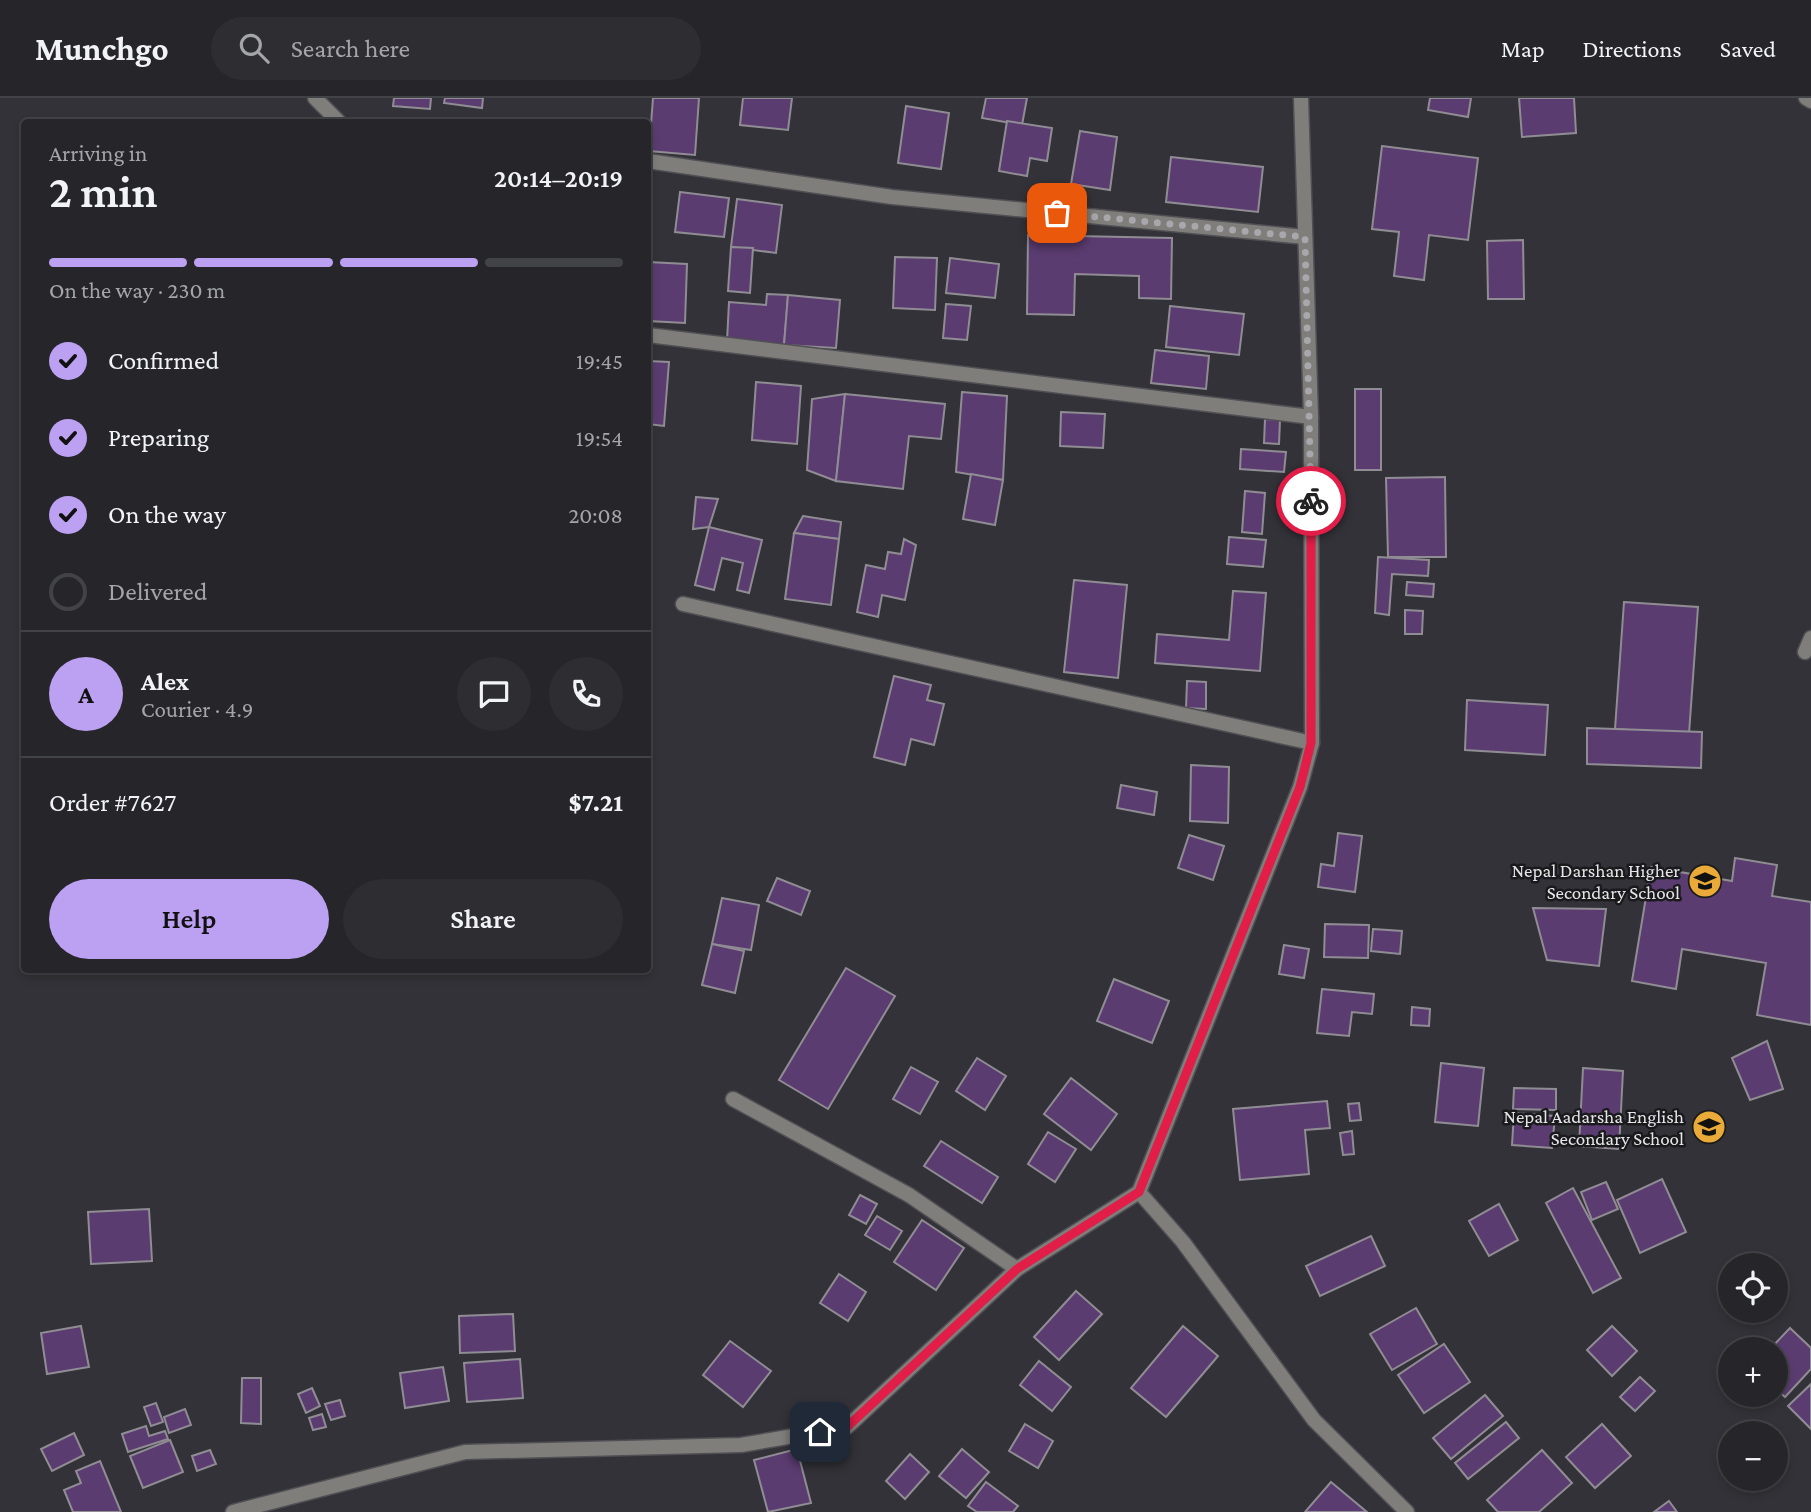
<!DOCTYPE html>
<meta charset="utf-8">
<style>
body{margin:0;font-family:"Crimson Pro",serif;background:#2e2e32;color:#f1f3f6;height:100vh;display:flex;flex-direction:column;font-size:26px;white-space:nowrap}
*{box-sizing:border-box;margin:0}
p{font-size:23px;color:#a4a5a8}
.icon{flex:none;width:38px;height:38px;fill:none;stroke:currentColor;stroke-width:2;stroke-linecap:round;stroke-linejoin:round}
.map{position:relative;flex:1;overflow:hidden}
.drawer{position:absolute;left:21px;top:21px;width:630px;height:854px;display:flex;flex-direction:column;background:#26262a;border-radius:7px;box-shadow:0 4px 10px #0003,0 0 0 2px #424347}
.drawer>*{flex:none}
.buttons{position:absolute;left:1718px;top:1155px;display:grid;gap:14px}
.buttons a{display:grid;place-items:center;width:70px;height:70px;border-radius:50%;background:#26262a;box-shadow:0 4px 10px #0003,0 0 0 2px #424347;font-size:35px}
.pin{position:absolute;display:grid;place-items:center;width:60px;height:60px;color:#fff;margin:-30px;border-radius:14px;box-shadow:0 4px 10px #0006}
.courier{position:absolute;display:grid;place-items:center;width:70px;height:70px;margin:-35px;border:5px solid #e11d48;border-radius:50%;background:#fff;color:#222;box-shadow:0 2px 9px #0007}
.summary em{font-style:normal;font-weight:600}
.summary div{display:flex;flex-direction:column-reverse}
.summary{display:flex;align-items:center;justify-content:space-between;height:119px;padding:0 28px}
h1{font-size:46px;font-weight:600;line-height:52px}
.bar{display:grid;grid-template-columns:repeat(4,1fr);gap:10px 7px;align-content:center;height:84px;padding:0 28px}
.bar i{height:9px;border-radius:5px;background:#424347}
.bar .current{background:#bca0f2}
.bar p{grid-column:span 4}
.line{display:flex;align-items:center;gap:18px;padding:0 28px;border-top:2px solid #424347}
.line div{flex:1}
.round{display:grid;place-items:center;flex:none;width:74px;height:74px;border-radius:37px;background:#2e2e32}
ol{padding:0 28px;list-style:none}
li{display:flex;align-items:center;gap:21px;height:77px}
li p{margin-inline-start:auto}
li .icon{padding:7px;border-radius:50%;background:#bca0f2;color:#111;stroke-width:4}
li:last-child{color:#a4a5a8}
li i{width:38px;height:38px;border:4px solid #424347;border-radius:50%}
.action{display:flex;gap:14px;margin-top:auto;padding:14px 28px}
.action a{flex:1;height:80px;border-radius:42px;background:#bca0f2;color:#111;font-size:28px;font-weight:600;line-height:80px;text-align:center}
.action a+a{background:#2e2e32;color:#f1f3f6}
header{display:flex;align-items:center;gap:42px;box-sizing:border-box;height:98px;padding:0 35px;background:#26262a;border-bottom:2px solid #424347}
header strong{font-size:33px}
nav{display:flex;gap:38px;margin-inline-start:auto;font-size:24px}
.search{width:490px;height:63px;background:#2e2e32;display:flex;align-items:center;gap:18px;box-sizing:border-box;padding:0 24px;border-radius:38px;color:#a4a5a8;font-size:26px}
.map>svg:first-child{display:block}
.building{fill:#5b3c71;stroke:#908c93;stroke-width:2}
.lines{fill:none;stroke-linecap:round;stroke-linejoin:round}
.minor-casing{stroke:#4f4f54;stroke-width:17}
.minor{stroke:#7f7e7a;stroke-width:14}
.done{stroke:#a7a7ac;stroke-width:7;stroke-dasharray:0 12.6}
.route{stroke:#e11d48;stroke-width:9}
.labels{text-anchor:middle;stroke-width:5;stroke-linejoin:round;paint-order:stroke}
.poi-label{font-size:19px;fill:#e6e6ea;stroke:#1a1a1d;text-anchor:end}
</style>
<header>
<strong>Munchgo</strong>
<div class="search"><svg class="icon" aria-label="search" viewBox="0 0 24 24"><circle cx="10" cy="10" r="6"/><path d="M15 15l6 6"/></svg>Search here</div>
<nav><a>Map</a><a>Directions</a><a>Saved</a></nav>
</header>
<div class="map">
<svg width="1811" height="1414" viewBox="0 0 1811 1414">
<rect width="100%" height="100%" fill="#323238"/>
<g class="building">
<path d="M394,0H431L430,11L393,8Z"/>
<path d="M445,0H483L482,10L444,5Z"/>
<path d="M653,0H699L695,57L649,53Z"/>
<path d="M743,0H792L788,32L740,27Z"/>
<path d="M986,0H1027L1022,27L982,20Z"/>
<path d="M1430,0H1471L1468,19L1428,12Z"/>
<path d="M1519,0H1574L1576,35L1522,39Z"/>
<path d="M906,8L949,15L941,71L898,65Z"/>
<path d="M1007,23L1052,30L1047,63L1030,60L1027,78L999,73Z"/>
<path d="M1080,33L1117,39L1110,92L1071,86Z"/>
<path d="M1382,48L1478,60L1468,142L1429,137L1424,182L1394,178L1399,134L1372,131Z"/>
<path d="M1171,59L1263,69L1258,114L1166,104Z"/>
<path d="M680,94L729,100L724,139L675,134Z"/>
<path d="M737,101L782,107L776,155L731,149Z"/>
<path d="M1028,137L1172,140L1171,201L1139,200V178L1075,176L1074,217L1027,216Z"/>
<path d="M1523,142L1524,201H1488L1487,143Z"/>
<path d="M731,149L753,150L750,195L728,193Z"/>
<path d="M895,159L937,160L935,212L893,210Z"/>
<path d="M950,160L999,166L995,200L946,195Z"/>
<path d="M648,164L687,166L685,225L648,223Z"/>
<path d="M767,196L788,197L784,247L727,243L729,204L766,207Z"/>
<path d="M788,197L840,202L836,250L784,247Z"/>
<path d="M946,206L971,208L967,242L943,240Z"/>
<path d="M1170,208L1244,216L1239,257L1166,249Z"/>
<path d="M1155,252L1209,258L1206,291L1151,285Z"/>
<path d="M648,263L669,264L664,328L648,326Z"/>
<path d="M756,284L801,288L797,346L752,342Z"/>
<rect x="1355" y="291" width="26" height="81"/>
<path d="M962,294L1007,298L1003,382L956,374Z"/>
<path d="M845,296L836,383L807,372L812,301Z"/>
<path d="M845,296L945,306L941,341L909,338L903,391L836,383Z"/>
<path d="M1061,314L1105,316L1103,350L1060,348Z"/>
<path d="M1265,321L1280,322L1279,346L1264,345Z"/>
<path d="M1241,351L1286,354L1284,374L1240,371Z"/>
<path d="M971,376L1003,382L995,427L963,421Z"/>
<path d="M1445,379L1446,459H1388L1386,380Z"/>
<path d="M1245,393L1265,395L1262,436L1242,434Z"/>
<path d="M696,399L718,401L709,429L693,431Z"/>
<path d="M803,418L841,424L839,441L794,435Z"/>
<path d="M709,429L762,442L749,495L737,492L743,465L722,460L714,492L695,487Z"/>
<path d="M794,435L839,441L831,507L785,501Z"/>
<path d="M1229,439L1266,442L1263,469L1227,466Z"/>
<path d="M904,441L916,447L905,502L882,497L878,519L857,514L866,467L885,471L888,454L901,456Z"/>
<path d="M1378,459L1429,462L1428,478L1392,476L1389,517L1375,515Z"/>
<path d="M1074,482L1127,487L1118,580L1064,574Z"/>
<path d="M1407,484L1434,486L1433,499L1406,497Z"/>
<path d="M1233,493L1266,495L1260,573L1155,565L1157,536L1229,542Z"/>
<path d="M1624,504L1698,509L1689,636L1615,631Z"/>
<path d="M1405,512L1423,513L1422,536H1405Z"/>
<path d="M894,578L931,587L927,602L944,606L934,647L911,641L905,667L874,659Z"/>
<path d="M1187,583L1206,584V611L1186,610Z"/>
<path d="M1467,602L1548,607L1545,657L1465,652Z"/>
<path d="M1587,630L1702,634L1701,670L1587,666Z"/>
<path d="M1191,667L1229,669L1228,725L1190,723Z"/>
<path d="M1121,687L1157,694L1154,717L1117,710Z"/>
<path d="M1338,735L1362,738L1355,794L1318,789L1321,766L1334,768Z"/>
<path d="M1189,737L1224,748L1213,782L1178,770Z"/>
<path d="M1735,760L1777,767L1772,798L1811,804V927L1757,917L1766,865L1682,851L1676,891L1632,883L1651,769L1732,783Z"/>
<path d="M777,780L810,793L801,817L767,803Z"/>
<path d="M722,800L759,807L751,852L712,846Z"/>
<path d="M1533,810L1606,811L1599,868L1547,862Z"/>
<path d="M1325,826L1369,827L1368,860L1324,859Z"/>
<path d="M1373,831L1402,833L1400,856L1371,853Z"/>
<path d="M712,846L744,853L735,895L702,887Z"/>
<path d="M1284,847L1309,851L1304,880L1279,876Z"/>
<path d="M846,870L895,898L828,1011L779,982Z"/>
<path d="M1114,881L1169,903L1152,945L1097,923Z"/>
<path d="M1322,891L1374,896L1372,916L1352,914L1349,938L1317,935Z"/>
<path d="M1412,909L1430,911L1429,928L1411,927Z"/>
<path d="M1767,943L1783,991L1750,1002L1732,960Z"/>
<path d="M977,960L1006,978L985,1012L956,993Z"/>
<path d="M1441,965L1484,970L1478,1028L1435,1024Z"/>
<path d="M911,969L938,984L920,1016L893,1001Z"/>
<path d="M1583,970L1623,973L1619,1051L1579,1048Z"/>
<path d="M1071,980L1117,1016L1091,1052L1044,1016Z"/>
<path d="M1514,990L1556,991V1012L1513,1011Z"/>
<path d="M1327,1003L1330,1030L1305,1032L1309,1076L1240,1082L1233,1011Z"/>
<path d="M1359,1005L1361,1022L1350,1023L1348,1006Z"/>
<path d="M1514,1015L1555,1018L1552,1050L1512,1047Z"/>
<path d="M1352,1033L1354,1056L1343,1057L1340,1035Z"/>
<path d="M1048,1034L1076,1051L1055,1084L1028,1066Z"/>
<path d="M941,1043L998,1079L982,1105L924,1068Z"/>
<path d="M1662,1081L1686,1134L1640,1155L1617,1102Z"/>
<path d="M1606,1084L1618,1111L1592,1122L1581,1094Z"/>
<path d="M1573,1090L1621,1180L1593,1195L1546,1105Z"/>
<path d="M860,1097L877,1106L866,1126L849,1117Z"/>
<path d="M1499,1106L1518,1142L1489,1158L1469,1123Z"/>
<path d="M149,1111L152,1163L91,1166L88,1114Z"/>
<path d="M877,1118L902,1133L890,1152L865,1137Z"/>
<path d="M922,1122L964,1150L936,1192L894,1164Z"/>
<path d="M1371,1138L1385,1168L1320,1198L1306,1168Z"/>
<path d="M839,1176L866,1194L848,1223L820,1205Z"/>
<path d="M1076,1193L1102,1216L1059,1262L1034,1239Z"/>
<path d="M1416,1210L1437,1246L1392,1272L1370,1236Z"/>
<path d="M513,1216L515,1253L460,1255L459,1218Z"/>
<path d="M81,1228L89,1269L47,1276L41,1235Z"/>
<path d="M1183,1228L1218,1258L1166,1319L1131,1290Z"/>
<path d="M1612,1228L1637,1253L1612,1278L1587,1252Z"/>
<path d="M1790,1230L1811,1250V1271L1785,1299L1776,1291V1251H1770Z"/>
<path d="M730,1243L771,1273L743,1309L703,1277Z"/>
<path d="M1444,1246L1470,1284L1424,1315L1398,1277Z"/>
<path d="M520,1261L523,1300L467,1304L464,1265Z"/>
<path d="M1039,1263L1071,1289L1052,1313L1020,1287Z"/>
<path d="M443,1269L449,1303L405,1310L400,1275Z"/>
<path d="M1640,1279L1655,1293L1635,1313L1620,1299Z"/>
<path d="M242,1280H261V1326L241,1325Z"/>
<path d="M1811,1286V1331L1788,1308Z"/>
<path d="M312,1290L320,1308L306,1315L298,1296Z"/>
<path d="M1485,1297L1503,1318L1451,1361L1433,1340Z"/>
<path d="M340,1302L345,1318L331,1322L325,1306Z"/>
<path d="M156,1305L163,1324L151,1328L144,1309Z"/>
<path d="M185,1311L191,1327L169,1335L164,1319Z"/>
<path d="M322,1316L326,1329L313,1332L309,1320Z"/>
<path d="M1506,1324L1519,1340L1468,1381L1455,1365Z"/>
<path d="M1025,1326L1053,1343L1038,1370L1009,1353Z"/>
<path d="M1602,1326L1631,1358L1595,1390L1566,1359Z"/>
<path d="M146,1328L149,1338L165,1333L168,1341L128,1354L122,1336Z"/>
<path d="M74,1335L84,1357L52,1373L41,1351Z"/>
<path d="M170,1342L183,1374L143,1390L130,1358Z"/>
<path d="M797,1351L811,1405L768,1414L754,1362Z"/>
<path d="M962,1351L989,1374L966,1400L939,1378Z"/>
<path d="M210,1352L216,1366L197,1373L192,1358Z"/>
<path d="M1542,1352L1572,1385L1539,1414H1498L1487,1402Z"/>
<path d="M910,1356L929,1374L905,1401L886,1383Z"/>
<path d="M100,1363L121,1414H73L64,1392L81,1385L76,1373Z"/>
<path d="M986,1384L1018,1408L1013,1414H977L968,1408Z"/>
<path d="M1331,1384L1367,1414H1305Z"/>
<path d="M1669,1403L1677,1414H1654Z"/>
</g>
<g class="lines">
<defs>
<g id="minor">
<path d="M315,0L339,24"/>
<path d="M1301,0L1311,319L1312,645L1300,689L1139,1094L1183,1144L1314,1322L1407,1414"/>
<path d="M1806,0L1811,3"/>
<path d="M648,63L892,99L1305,139"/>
<path d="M648,237L1311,319"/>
<path d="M683,506L1312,645"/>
<path d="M1805,554L1811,540"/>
<path d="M733,1001L909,1097L1017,1171"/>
<path d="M233,1414L465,1354L741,1347L847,1329L1017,1171L1139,1094"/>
</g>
</defs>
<use href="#minor" class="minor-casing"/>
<use href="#minor" class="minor"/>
</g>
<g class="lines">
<path class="done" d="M1057,115L1305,139L1311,403"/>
<path class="route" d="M820,1334L847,1329L1017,1171L1139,1094L1300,689L1311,645V403"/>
</g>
<defs>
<symbol id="school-disc" viewBox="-11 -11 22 22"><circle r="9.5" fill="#eaaa39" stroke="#1a1a1d"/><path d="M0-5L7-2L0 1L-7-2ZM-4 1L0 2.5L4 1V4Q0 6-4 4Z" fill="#111"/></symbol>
</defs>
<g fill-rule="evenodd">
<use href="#school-disc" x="1686" y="764" width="38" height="38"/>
<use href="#school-disc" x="1690" y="1010" width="38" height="38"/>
</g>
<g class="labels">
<g class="poi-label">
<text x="1680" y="779">Nepal Darshan Higher<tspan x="1680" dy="22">Secondary School</tspan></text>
<text x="1684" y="1025">Nepal Aadarsha English<tspan x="1684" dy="22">Secondary School</tspan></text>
</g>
</g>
</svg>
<div class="buttons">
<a><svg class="icon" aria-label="locate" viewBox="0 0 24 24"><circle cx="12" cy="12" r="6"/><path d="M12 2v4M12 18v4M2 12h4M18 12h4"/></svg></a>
<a>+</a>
<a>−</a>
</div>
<div class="pin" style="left:1057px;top:115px;background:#ea580c"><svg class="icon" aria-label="bag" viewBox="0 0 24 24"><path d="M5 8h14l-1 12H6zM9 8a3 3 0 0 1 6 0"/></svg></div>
<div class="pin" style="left:820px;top:1334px;background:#1f2937"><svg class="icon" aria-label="home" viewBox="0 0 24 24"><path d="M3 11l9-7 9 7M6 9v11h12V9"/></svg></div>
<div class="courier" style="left:1311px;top:403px"><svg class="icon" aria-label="bike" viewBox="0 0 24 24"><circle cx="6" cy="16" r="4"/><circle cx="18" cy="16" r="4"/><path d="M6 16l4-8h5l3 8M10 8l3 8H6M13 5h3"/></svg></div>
<section class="drawer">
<div class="summary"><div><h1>2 min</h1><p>Arriving in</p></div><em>20:14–20:19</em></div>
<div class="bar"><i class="current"></i><i class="current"></i><i class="current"></i><i></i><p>On the way · 230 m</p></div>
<ol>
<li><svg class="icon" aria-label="check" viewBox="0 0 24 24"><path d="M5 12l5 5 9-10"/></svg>Confirmed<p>19:45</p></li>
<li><svg class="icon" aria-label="check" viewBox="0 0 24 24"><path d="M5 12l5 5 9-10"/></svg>Preparing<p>19:54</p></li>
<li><svg class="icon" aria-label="check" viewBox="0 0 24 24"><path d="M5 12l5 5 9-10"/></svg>On the way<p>20:08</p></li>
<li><i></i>Delivered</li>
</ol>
<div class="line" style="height:126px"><b class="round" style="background:#bca0f2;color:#111">A</b><div><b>Alex</b><p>Courier · 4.9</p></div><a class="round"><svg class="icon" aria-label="chat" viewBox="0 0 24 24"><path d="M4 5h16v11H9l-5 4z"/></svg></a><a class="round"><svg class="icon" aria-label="phone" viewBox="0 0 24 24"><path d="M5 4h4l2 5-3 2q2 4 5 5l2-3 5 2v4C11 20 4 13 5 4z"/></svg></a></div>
<div class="line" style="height:91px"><div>Order #7627</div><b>$7.21</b></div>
<div class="action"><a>Help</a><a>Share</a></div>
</section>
</div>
